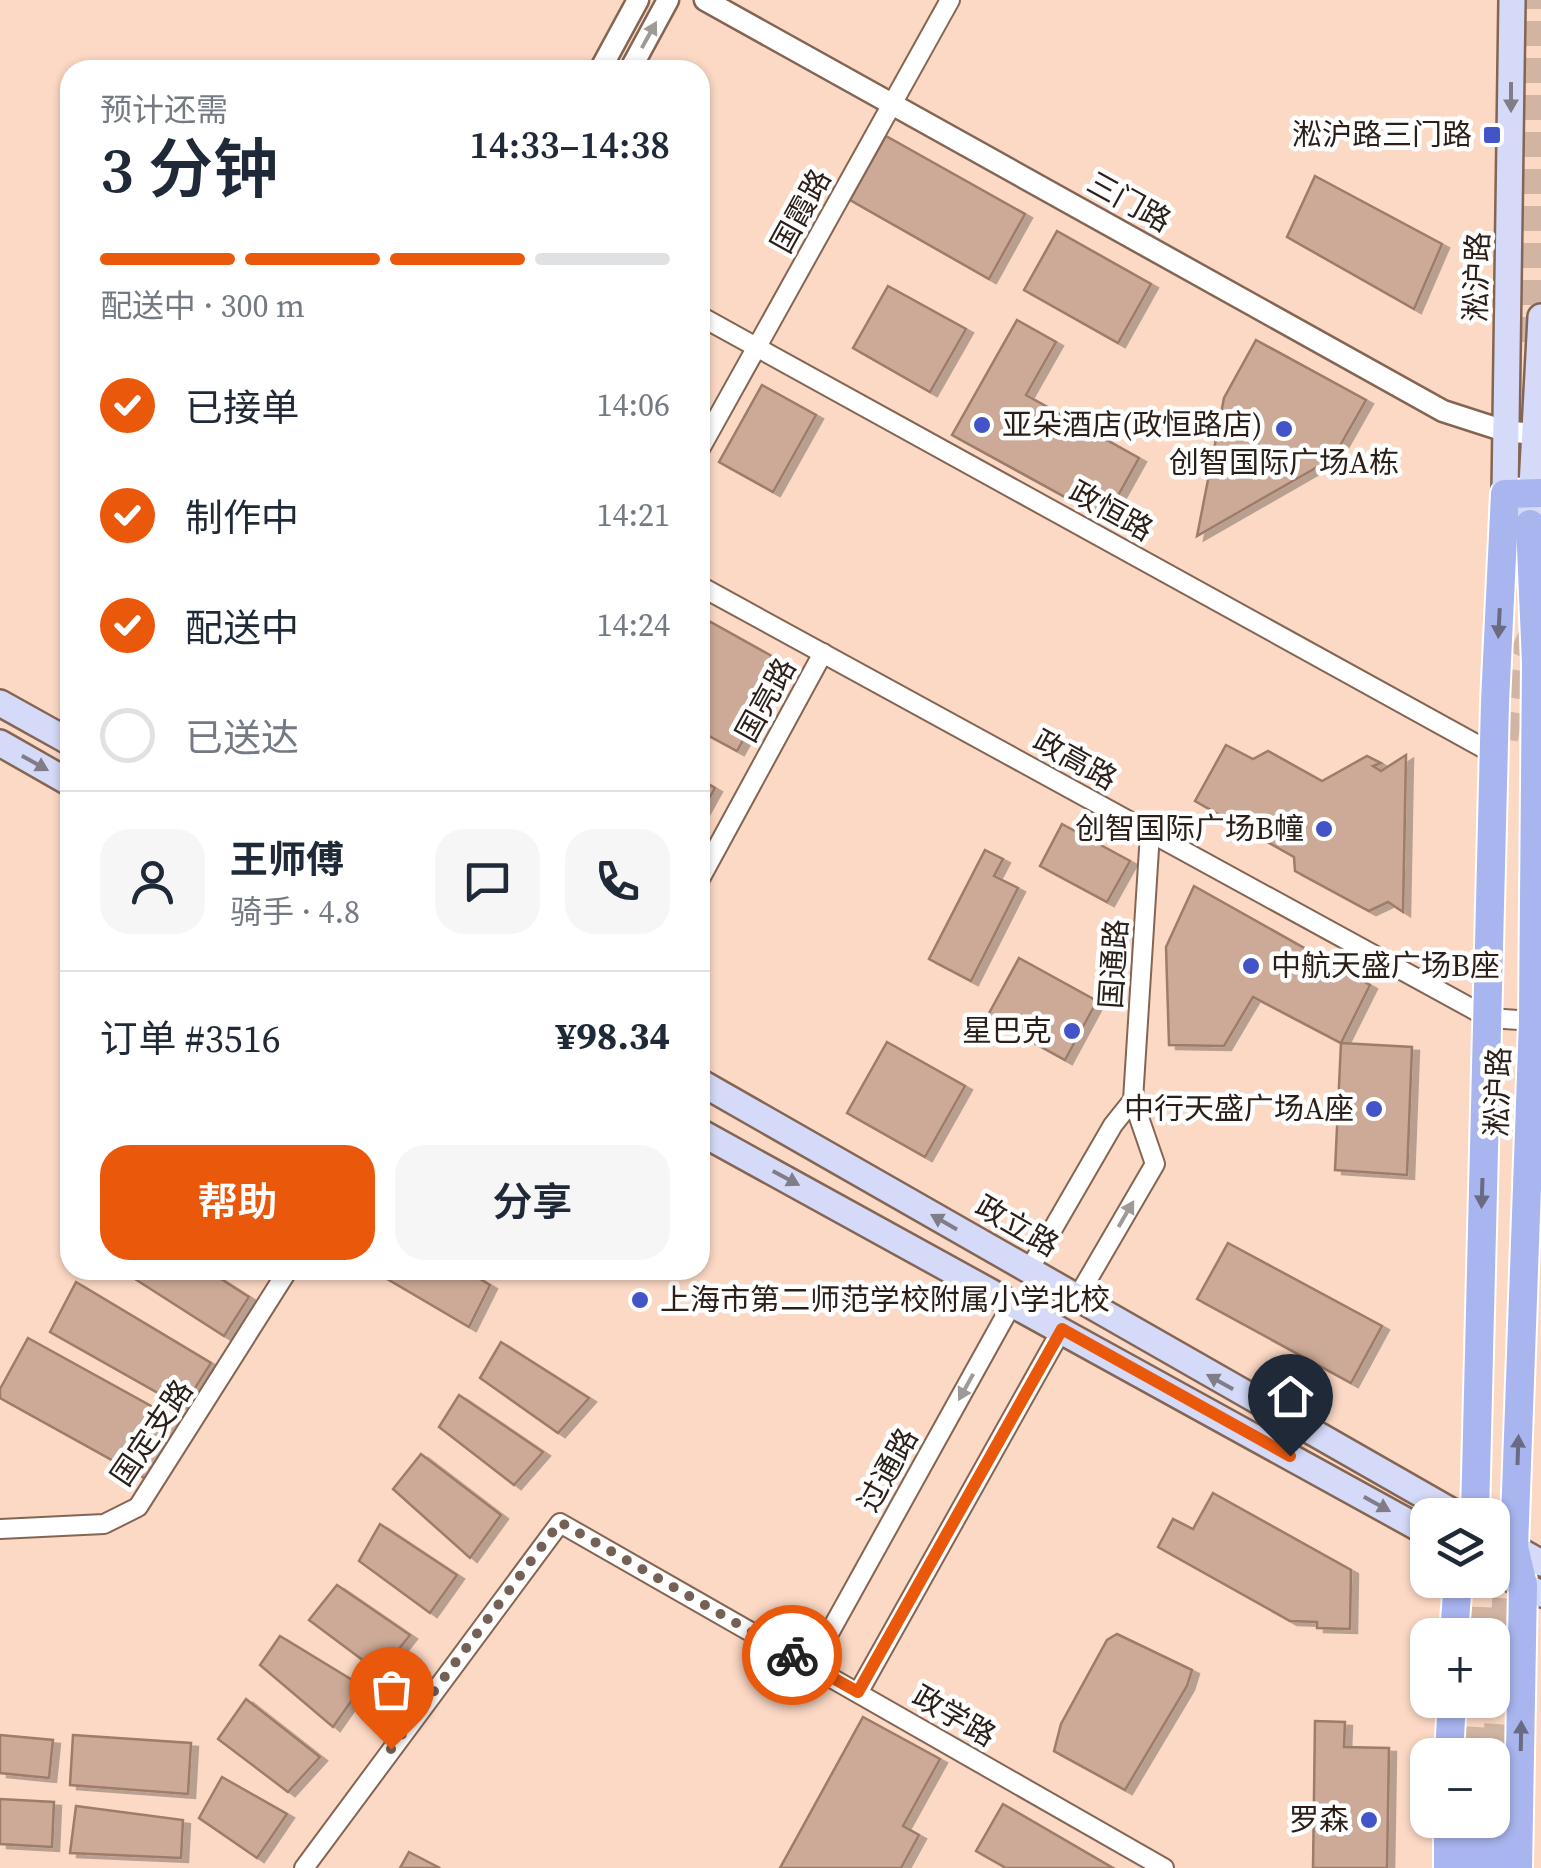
<!DOCTYPE html>
<html lang="zh">
<meta charset="utf-8">
<style>
body{margin:0;font-family:"Source Serif 4","Noto Sans SC",serif;background:#f6f6f7;color:#1f2937;height:100vh;display:flex;flex-direction:column;font-size:38px;white-space:nowrap}
*{box-sizing:border-box;margin:0}
p{font-size:32px;color:#747a83}
.icon{flex:none;width:55px;height:55px;fill:none;stroke:currentColor;stroke-width:2;stroke-linecap:round;stroke-linejoin:round}
.map{position:relative;flex:1;overflow:hidden}
.panel{position:absolute;left:60px;top:60px;width:650px;height:1220px;display:flex;flex-direction:column;background:#fff;border-radius:30px;box-shadow:0 2px 8px #0004}
.panel>*{flex:none}
.tools{position:absolute;left:1410px;top:1498px;display:grid;gap:20px}
.tools a{display:grid;place-items:center;width:100px;height:100px;border-radius:20px;background:#fff;box-shadow:0 2px 8px #0004;font-size:50px}
.pin{position:absolute;display:grid;place-items:center;width:85px;height:85px;color:#fff;margin:-102px -42px;border-radius:50% 50% 50% 0;rotate:-45deg;box-shadow:0 0 10px #0007}
.pin .icon{rotate:45deg}
.courier{position:absolute;display:grid;place-items:center;width:100px;height:100px;margin:-50px;border:8px solid #ea580c;border-radius:50%;background:#fff;color:#222;box-shadow:0 2px 12px #0007}
.headline em{font-style:normal;font-weight:600}
.headline div{display:flex;flex-direction:column-reverse}
.headline{display:flex;align-items:center;justify-content:space-between;height:170px;padding:0 40px}
h1{font-size:65px;font-weight:600;line-height:75px}
.bar{display:grid;grid-template-columns:repeat(4,1fr);gap:15px 10px;align-content:center;height:120px;padding:0 40px}
.bar i{height:12px;border-radius:8px;background:#e0e1e3}
.bar .active{background:#ea580c}
.bar p{grid-column:span 4}
.line{display:flex;align-items:center;gap:25px;padding:0 40px;border-top:2px solid #e0e1e3}
.line div{flex:1}
.round{display:grid;place-items:center;flex:none;width:105px;height:105px;border-radius:30px;background:#f6f6f7}
ol{padding:0 40px;list-style:none}
li{display:flex;align-items:center;gap:30px;height:110px}
li p{margin-inline-start:auto}
li .icon{padding:10px;border-radius:50%;background:#ea580c;color:#fff;stroke-width:4}
li:last-child{color:#747a83}
li i{width:55px;height:55px;border:5px solid #e0e1e3;border-radius:50%}
.cta{display:flex;gap:20px;margin-top:auto;padding:20px 40px}
.cta a{flex:1;height:115px;border-radius:30px;background:#ea580c;color:#fff;font-size:40px;font-weight:600;line-height:115px;text-align:center}
.cta a+a{background:#f6f6f7;color:#1f2937}
.map>svg:first-child{display:block}
.building{fill:#ccaa97;stroke:#9d7c6a;stroke-width:2.5;filter:url(#shadow)}
.lines{fill:none;stroke-linecap:round;stroke-linejoin:round}
.secondary-tunnel{stroke:#d2b4a2;stroke-width:25;stroke-dasharray:25 12;stroke-linecap:butt}
.primary-tunnel{stroke:#d2b4a2;stroke-width:28;stroke-dasharray:28 14;stroke-linecap:butt}
.minor-casing{stroke:#846553;stroke-width:22}
.tertiary-casing{stroke:#846553;stroke-width:25}
.secondary-casing{stroke:#846553;stroke-width:30}
.primary-casing{stroke:#fff;stroke-width:32}
.minor{stroke:#fff;stroke-width:18}
.tertiary{stroke:#fff;stroke-width:20}
.secondary{stroke:#d4daf7;stroke-width:25}
.primary{stroke:#a8b5ee;stroke-width:28}
.oneway{fill:#a09a97}
.oneway2{fill:#807c88}
.oneway3{fill:#6a6a83}
.done{stroke:#756055;stroke-width:10;stroke-dasharray:0 18}
.route{stroke:#ea580c;stroke-width:12}
.poi-dot{fill:#4354c8;stroke:#fff;stroke-width:4}
.labels{text-anchor:middle;stroke-width:9;stroke-linejoin:round;paint-order:stroke}
.poi-label{font-size:30px;fill:#2c1f18;stroke:#fff;text-anchor:end}
.street-label{font-size:30px;fill:#2c1f18;stroke:#fff}
</style>
<div class="map">
<svg width="1541" height="1868" viewBox="0 0 1541 1868">
<defs>
<filter id="shadow"><feDropShadow dx="7" dy="4" stdDeviation="0" flood-color="#0004"/></filter>
</defs>
<rect width="100%" height="100%" fill="#fcd9c5"/>
<g class="building">
<path d="M886,136L1025,214L989,279L850,200Z"/>
<path d="M1315,176L1442,244L1414,309L1287,237Z"/>
<path d="M1057,231L1151,284L1118,343L1024,290Z"/>
<path d="M888,286L966,329L930,392L853,348Z"/>
<path d="M1017,320L1056,342L1026,395L1139,458L1105,519L952,435Z"/>
<path d="M1256,340L1366,400L1333,458L1197,536L1224,398Z"/>
<path d="M762,385L816,415L773,492L719,462Z"/>
<path d="M700,616L786,664L737,751L700,731Z"/>
<path d="M1226,745L1253,759L1268,751L1322,781L1367,756L1381,763L1373,766L1381,771L1406,755L1403,912L1388,902L1369,911L1295,871L1294,857L1195,801Z"/>
<path d="M700,779L715,788L700,815Z"/>
<path d="M1062,824L1130,861L1107,902L1040,866Z"/>
<path d="M985,850L1003,859L994,876L1018,888L971,981L929,959Z"/>
<path d="M1194,886L1370,985L1341,1043L1253,997L1224,1046L1169,1045L1166,947Z"/>
<path d="M1019,958L1097,1001L1065,1060L987,1017Z"/>
<path d="M887,1042L965,1086L925,1157L847,1113Z"/>
<path d="M1341,1043L1412,1047L1407,1175L1335,1170Z"/>
<path d="M1228,1243L1382,1326L1351,1383L1197,1299Z"/>
<path d="M121,1270H207L249,1297L224,1336Z"/>
<path d="M372,1270H465L490,1285L469,1327Z"/>
<path d="M76,1282L211,1363L183,1407L50,1332Z"/>
<path d="M28,1338L180,1422L148,1480L0,1398V1389Z"/>
<path d="M501,1342L589,1398L558,1433L480,1378Z"/>
<path d="M459,1395L543,1452L514,1485L439,1427Z"/>
<path d="M421,1454L501,1515L470,1558L393,1489Z"/>
<path d="M1213,1493L1351,1570L1350,1629L1317,1628V1622L1290,1621L1158,1547L1173,1519L1193,1529Z"/>
<path d="M380,1524L457,1575L430,1613L359,1561Z"/>
<path d="M337,1585L410,1635L380,1673L309,1620Z"/>
<path d="M1117,1634L1192,1670L1187,1686L1125,1790L1054,1751L1061,1724L1107,1640Z"/>
<path d="M280,1636L362,1686L333,1727L260,1665Z"/>
<path d="M246,1699L320,1757L288,1792L218,1739Z"/>
<path d="M863,1717L940,1759L903,1826L919,1835L901,1868H780Z"/>
<path d="M1315,1721L1345,1722L1344,1747L1389,1748L1387,1868H1313Z"/>
<path d="M0,1735L53,1740L49,1778L0,1773Z"/>
<path d="M73,1735L191,1743L188,1794L70,1785Z"/>
<path d="M222,1777L287,1814L257,1858L199,1818Z"/>
<path d="M0,1799L54,1802L52,1847L0,1844Z"/>
<path d="M1003,1804L1113,1868H1006L976,1851Z"/>
<path d="M76,1806L183,1820L181,1858L70,1853Z"/>
<path d="M409,1852L440,1868H400Z"/>
</g>
<g class="lines">
<path class="secondary-tunnel" d="M1533,342L1536,0"/>
<g class="primary-tunnel">
<path d="M1504,739L1517,670L1536,627"/>
<path d="M1479,1635L1481,1580"/>
<path d="M1474,1755L1477,1700"/>
<path d="M1494,1794L1509,1556"/>
</g>
<defs>
<g id="minor">
<path d="M700,316L1494,754"/>
<path d="M700,449L950,0"/>
<path d="M700,586L1489,1018L1533,1021"/>
<path d="M700,879L823,653"/>
<path d="M1029,1270L1113,1125L1133,1100"/>
<path d="M1077,1298L1155,1164L1133,1100L1150,833"/>
<path d="M0,1529L104,1524L138,1507L288,1270"/>
<path d="M811,1666L1013,1302"/>
<path d="M858,1693L1062,1329"/>
<path d="M304,1868L560,1523L1164,1868"/>
</g>
<g id="tertiary">
<path d="M705,0L1443,411L1505,431L1533,434"/>
<path d="M600,70L638,0"/>
<path d="M630,70L668,0"/>
</g>
<g id="secondary">
<path d="M1505,494L1512,0"/>
<path d="M1530,524L1541,317"/>
<path d="M0,703L70,742"/>
<path d="M0,743L70,783"/>
<path d="M700,1082L1458,1515"/>
<path d="M700,1132L1428,1533"/>
<path d="M1492,1535L1541,1563"/>
<path d="M1492,1569L1541,1594"/>
</g>
<g id="primary">
<path d="M1475,1515L1495,702L1505,494L1541,493"/>
<path d="M1454,1635L1458,1580"/>
<path d="M1449,1755L1452,1700"/>
<path d="M1448,1820V1868"/>
<path d="M1471,1868L1472,1820"/>
<path d="M1492,1868L1494,1794"/>
<path d="M1518,1868L1523,1585L1514,1547L1533,1021L1536,663L1530,524"/>
</g>
</defs>
<use href="#minor" class="minor-casing"/>
<use href="#tertiary" class="tertiary-casing"/>
<use href="#secondary" class="secondary-casing"/>
<use href="#primary" class="primary-casing"/>
<use href="#minor" class="minor"/>
<use href="#tertiary" class="tertiary"/>
<use href="#secondary" class="secondary"/>
<use href="#primary" class="primary"/>
</g>
<defs><path id="oneway-solid" d="M-6-.8H1V-3.2L6.5 0L1 3.2V.8H-6Z" transform="scale(2.5)"/></defs>
<g class="oneway">
<use href="#oneway-solid" transform="translate(649 35) rotate(-61)"/>
<use href="#oneway-solid" transform="translate(1126 1214) rotate(-60)"/>
<use href="#oneway-solid" transform="translate(966 1387) rotate(119)"/>
</g>
<g class="oneway2">
<use href="#oneway-solid" transform="translate(1511 97) rotate(90)"/>
<use href="#oneway-solid" transform="translate(35 763) rotate(29)"/>
<use href="#oneway-solid" transform="translate(786 1178) rotate(28)"/>
<use href="#oneway-solid" transform="translate(944 1222) rotate(-150)"/>
<use href="#oneway-solid" transform="translate(1220 1382) rotate(-151)"/>
<use href="#oneway-solid" transform="translate(1377 1504) rotate(29)"/>
</g>
<g class="oneway3">
<use href="#oneway-solid" transform="translate(1499 623) rotate(93)"/>
<use href="#oneway-solid" transform="translate(1482 1193) rotate(92)"/>
<use href="#oneway-solid" transform="translate(1518 1450) rotate(-88)"/>
<use href="#oneway-solid" transform="translate(1521 1736) rotate(-89)"/>
</g>
<g class="lines">
<path class="done" d="M391,1749L560,1522L792,1655"/>
<path class="route" d="M792,1655L858,1692L1062,1329L1290,1456"/>
</g>
<g class="poi-dot">
<rect x="1482" y="125" width="20" height="20" rx="5"/>
<circle cx="982" cy="425" r="10"/>
<circle cx="1284" cy="429" r="10"/>
<circle cx="1324" cy="829" r="10"/>
<circle cx="1251" cy="966" r="10"/>
<circle cx="1072" cy="1031" r="10"/>
<circle cx="1374" cy="1109" r="10"/>
<circle cx="640" cy="1300" r="10"/>
<circle cx="1369" cy="1820" r="10"/>
</g>
<g class="labels">
<g class="poi-label">
<text x="1472" y="145">淞沪路三门路</text>
<text x="1002" y="435" text-anchor="start">亚朵酒店(政恒路店)</text>
<text x="1284" y="473" text-anchor="middle">创智国际广场A栋</text>
<text x="1304" y="839">创智国际广场B幢</text>
<text x="1271" y="976" text-anchor="start">中航天盛广场B座</text>
<text x="1052" y="1041">星巴克</text>
<text x="1354" y="1119">中行天盛广场A座</text>
<text x="660" y="1310" text-anchor="start">上海市第二师范学校附属小学北校</text>
<text x="1349" y="1830">罗森</text>
</g>
<g class="street-label">
<text transform="translate(1129 202) rotate(29)" y="10">三门路</text>
<text transform="translate(801 211) rotate(-61)" y="10">国霞路</text>
<text transform="translate(1477 277) rotate(-88)" y="10">淞沪路</text>
<text transform="translate(1111 511) rotate(29)" y="10">政恒路</text>
<text transform="translate(766 700) rotate(-61)" y="10">国亮路</text>
<text transform="translate(1075 760) rotate(29)" y="10">政高路</text>
<text transform="translate(1114 964) rotate(-86)" y="10">国通路</text>
<text transform="translate(1498 1092) rotate(-88)" y="10">淞沪路</text>
<text transform="translate(1017 1226) rotate(30)" y="10">政立路</text>
<text transform="translate(152 1433) rotate(-56)" y="10">国定支路</text>
<text transform="translate(888 1470) rotate(-61)" y="10">过通路</text>
<text transform="translate(954 1716) rotate(30)" y="10">政学路</text>
</g>
</g>
</svg>
<div class="tools">
<a><svg class="icon" aria-label="layers" viewBox="0 0 24 24"><path d="M12 4l9 5-9 5-9-5zM3 14l9 5 9-5"/></svg></a>
<a>+</a>
<a>−</a>
</div>
<div class="pin" style="left:391px;top:1749px;background:#ea580c"><svg class="icon" aria-label="bag" viewBox="0 0 24 24"><path d="M5 8h14l-1 12H6zM9 8a3 3 0 0 1 6 0"/></svg></div>
<div class="pin" style="left:1290px;top:1456px;background:#1f2937"><svg class="icon" aria-label="home" viewBox="0 0 24 24"><path d="M3 11l9-7 9 7M6 9v11h12V9"/></svg></div>
<div class="courier" style="left:792px;top:1655px"><svg class="icon" aria-label="bike" viewBox="0 0 24 24"><circle cx="6" cy="16" r="4"/><circle cx="18" cy="16" r="4"/><path d="M6 16l4-8h5l3 8M10 8l3 8H6M13 5h3"/></svg></div>
<section class="panel">
<div class="headline"><div><h1>3 分钟</h1><p>预计还需</p></div><em>14:33–14:38</em></div>
<div class="bar"><i class="active"></i><i class="active"></i><i class="active"></i><i></i><p>配送中 · 300 m</p></div>
<ol>
<li><svg class="icon" aria-label="check" viewBox="0 0 24 24"><path d="M5 12l5 5 9-10"/></svg>已接单<p>14:06</p></li>
<li><svg class="icon" aria-label="check" viewBox="0 0 24 24"><path d="M5 12l5 5 9-10"/></svg>制作中<p>14:21</p></li>
<li><svg class="icon" aria-label="check" viewBox="0 0 24 24"><path d="M5 12l5 5 9-10"/></svg>配送中<p>14:24</p></li>
<li><i></i>已送达</li>
</ol>
<div class="line" style="height:180px"><a class="round"><svg class="icon" aria-label="person" viewBox="0 0 24 24"><circle cx="12" cy="8" r="4"/><path d="M4 21q1-7 8-7t8 7"/></svg></a><div><b>王师傅</b><p>骑手 · 4.8</p></div><a class="round"><svg class="icon" aria-label="chat" viewBox="0 0 24 24"><path d="M4 5h16v11H9l-5 4z"/></svg></a><a class="round"><svg class="icon" aria-label="phone" viewBox="0 0 24 24"><path d="M5 4h4l2 5-3 2q2 4 5 5l2-3 5 2v4C11 20 4 13 5 4z"/></svg></a></div>
<div class="line" style="height:130px"><div>订单 #3516</div><b>¥98.34</b></div>
<div class="cta"><a>帮助</a><a>分享</a></div>
</section>
</div>
